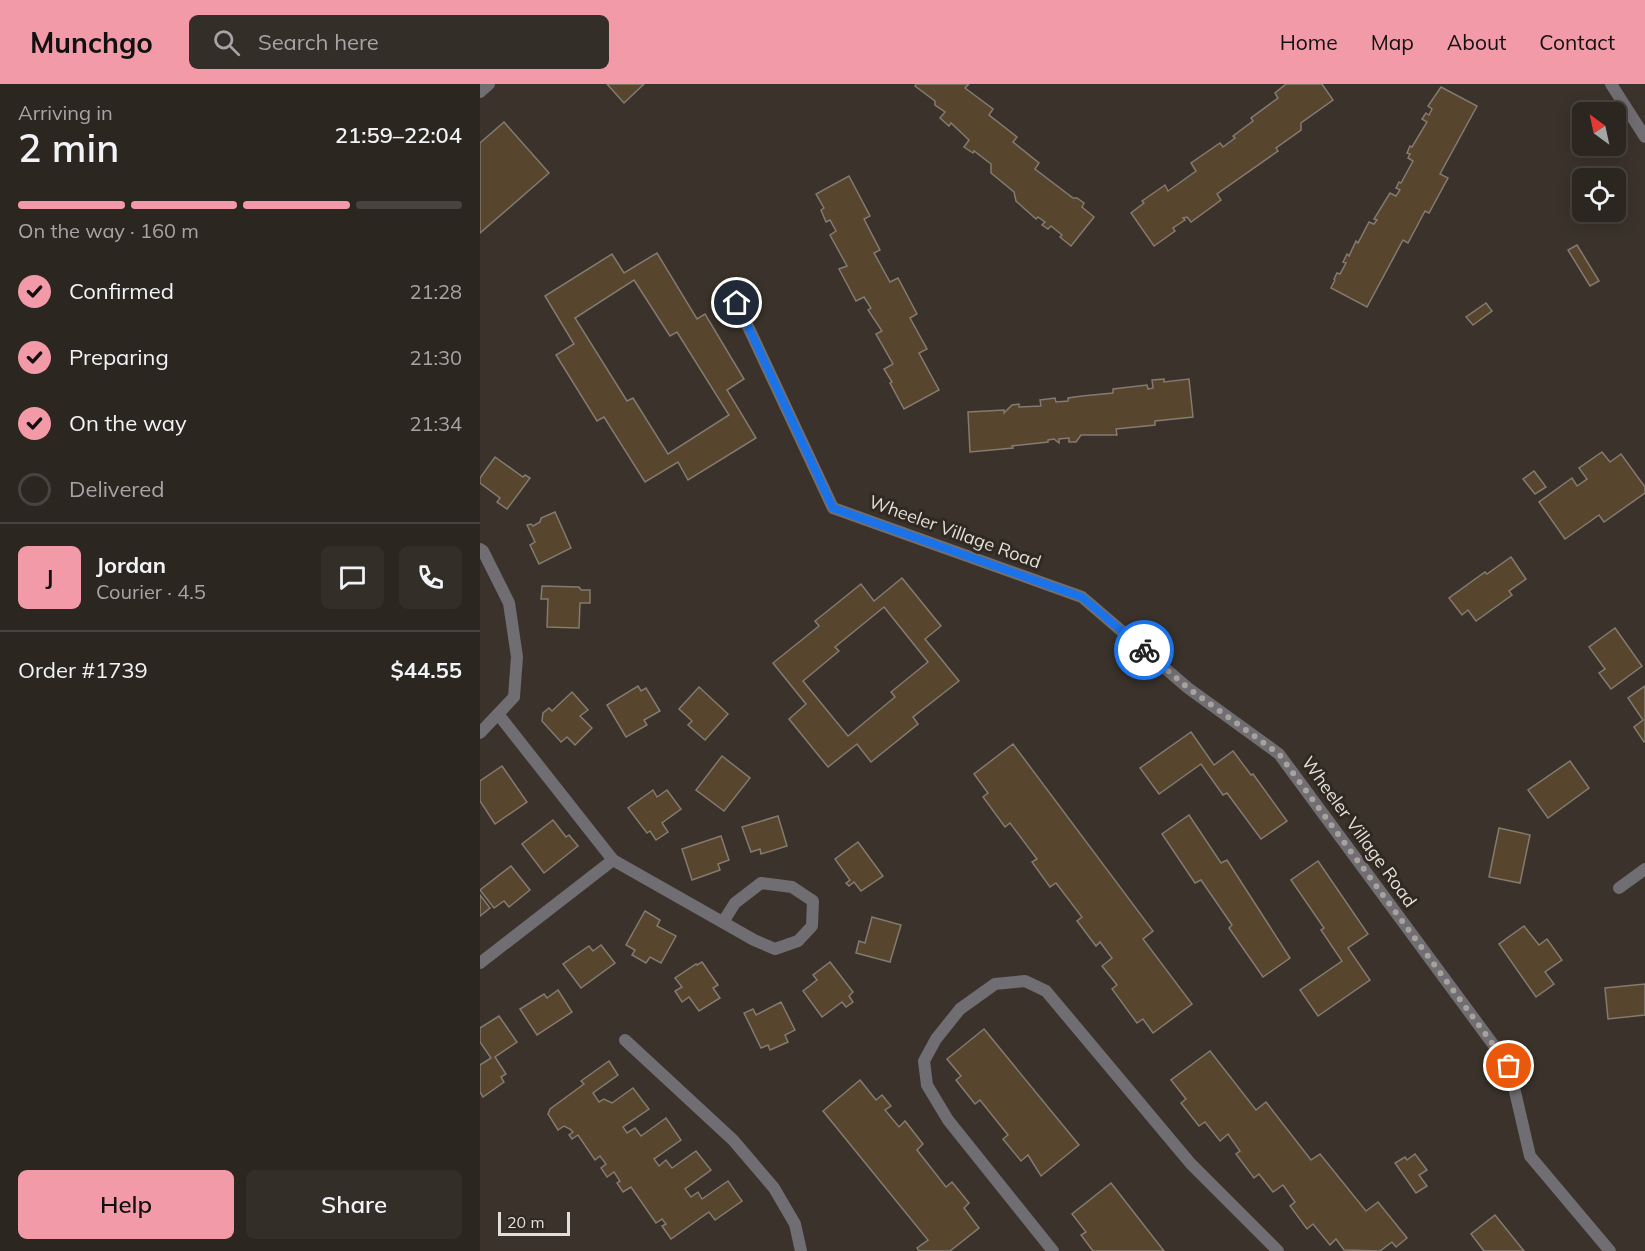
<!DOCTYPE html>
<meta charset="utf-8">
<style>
body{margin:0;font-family:Mulish,sans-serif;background:#342e29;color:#f1f3f6;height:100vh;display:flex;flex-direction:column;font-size:22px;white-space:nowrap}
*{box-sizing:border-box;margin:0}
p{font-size:20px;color:#a6a5a5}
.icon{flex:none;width:33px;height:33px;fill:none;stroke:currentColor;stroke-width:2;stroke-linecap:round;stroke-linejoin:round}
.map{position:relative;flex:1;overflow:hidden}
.sheet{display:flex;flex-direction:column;background:#2c2620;width:480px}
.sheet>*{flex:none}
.needle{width:39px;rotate:327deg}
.tools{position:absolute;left:1092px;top:18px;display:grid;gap:12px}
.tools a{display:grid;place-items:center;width:54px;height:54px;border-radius:9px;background:#2c2620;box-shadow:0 3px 15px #0003,0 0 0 2px #48433e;font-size:30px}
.scale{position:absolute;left:18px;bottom:15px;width:72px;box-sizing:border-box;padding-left:6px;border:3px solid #e3ded9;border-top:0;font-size:16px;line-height:21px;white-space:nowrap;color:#e3ded9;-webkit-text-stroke:4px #302921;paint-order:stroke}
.pin{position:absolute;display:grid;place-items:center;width:51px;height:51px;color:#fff;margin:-26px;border:3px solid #fff;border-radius:50%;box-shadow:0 2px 6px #0007}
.courier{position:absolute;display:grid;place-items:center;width:60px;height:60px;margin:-30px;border:4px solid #1a73e8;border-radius:50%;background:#fff;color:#222;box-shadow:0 2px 8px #0007}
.head em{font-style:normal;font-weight:600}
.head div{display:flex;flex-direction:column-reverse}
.head{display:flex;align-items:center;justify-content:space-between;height:102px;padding:0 18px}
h1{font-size:39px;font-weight:600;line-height:45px}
.bar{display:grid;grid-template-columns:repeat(4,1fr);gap:9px 6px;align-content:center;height:72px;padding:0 18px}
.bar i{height:8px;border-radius:4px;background:#48433e}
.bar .active{background:#f39aa8}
.bar p{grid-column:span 4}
.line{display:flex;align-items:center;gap:15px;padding:0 18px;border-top:2px solid #48433e}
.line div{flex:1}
.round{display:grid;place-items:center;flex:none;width:63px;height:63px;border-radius:9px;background:#342e29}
ol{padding:0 18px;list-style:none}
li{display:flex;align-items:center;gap:18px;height:66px}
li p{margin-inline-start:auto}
li .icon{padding:6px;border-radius:50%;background:#f39aa8;color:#111;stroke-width:4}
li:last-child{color:#a6a5a5}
li i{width:33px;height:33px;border:3px solid #48433e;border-radius:50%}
.button{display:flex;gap:12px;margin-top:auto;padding:12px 18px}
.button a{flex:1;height:69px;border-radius:9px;background:#f39aa8;color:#111;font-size:24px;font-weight:600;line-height:69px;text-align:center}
.button a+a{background:#342e29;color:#f1f3f6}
header{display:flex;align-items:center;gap:36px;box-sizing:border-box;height:84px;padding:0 30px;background:#f39aa8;color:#111}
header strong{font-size:28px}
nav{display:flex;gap:33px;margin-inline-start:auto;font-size:21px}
.search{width:420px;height:54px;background:#342e29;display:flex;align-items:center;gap:15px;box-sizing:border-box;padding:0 21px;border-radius:9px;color:#a6a5a5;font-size:22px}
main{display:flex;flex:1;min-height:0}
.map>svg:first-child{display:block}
.building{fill:#58452d;stroke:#837a70;stroke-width:1.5;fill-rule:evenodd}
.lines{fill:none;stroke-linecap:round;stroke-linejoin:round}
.service{stroke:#706e72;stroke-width:12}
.minor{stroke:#706e72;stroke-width:12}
.done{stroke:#a8a29c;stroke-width:6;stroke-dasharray:0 10.8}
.route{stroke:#1a73e8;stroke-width:8}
.labels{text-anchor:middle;stroke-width:6;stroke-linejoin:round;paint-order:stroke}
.street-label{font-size:18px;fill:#e3ded9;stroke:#302921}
</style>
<header>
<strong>Munchgo</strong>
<div class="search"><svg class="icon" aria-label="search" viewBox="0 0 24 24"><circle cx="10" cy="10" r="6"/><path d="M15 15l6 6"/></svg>Search here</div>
<nav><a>Home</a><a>Map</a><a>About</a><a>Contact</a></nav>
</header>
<main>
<section class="sheet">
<div class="head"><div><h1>2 min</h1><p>Arriving in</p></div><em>21:59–22:04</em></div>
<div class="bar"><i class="active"></i><i class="active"></i><i class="active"></i><i></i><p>On the way · 160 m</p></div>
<ol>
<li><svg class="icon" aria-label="check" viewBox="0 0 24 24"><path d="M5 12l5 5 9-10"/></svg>Confirmed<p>21:28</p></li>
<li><svg class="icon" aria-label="check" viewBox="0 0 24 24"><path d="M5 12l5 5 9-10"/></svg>Preparing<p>21:30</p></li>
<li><svg class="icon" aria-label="check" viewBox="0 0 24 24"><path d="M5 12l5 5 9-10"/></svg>On the way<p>21:34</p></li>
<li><i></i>Delivered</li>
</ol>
<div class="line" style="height:108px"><b class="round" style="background:#f39aa8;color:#111">J</b><div><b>Jordan</b><p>Courier · 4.5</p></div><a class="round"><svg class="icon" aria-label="chat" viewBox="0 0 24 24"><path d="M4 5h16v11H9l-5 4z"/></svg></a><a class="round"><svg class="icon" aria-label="phone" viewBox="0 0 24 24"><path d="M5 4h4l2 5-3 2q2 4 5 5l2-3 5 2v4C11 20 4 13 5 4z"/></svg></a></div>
<div class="line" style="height:78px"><div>Order #1739</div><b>$44.55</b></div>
<div class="button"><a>Help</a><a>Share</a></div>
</section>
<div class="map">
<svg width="1165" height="1167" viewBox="0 0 1165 1167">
<rect width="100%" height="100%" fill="#3b332b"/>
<g class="building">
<path d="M127,0H164L144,19Z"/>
<path d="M436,0H489L485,4L513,25L509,31L537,53L533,58L559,79L555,85L593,114H597L604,119L602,123L614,133L591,162L580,153L582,151L571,142L568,145L562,141L565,138L558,133L556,135L536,117L534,108L511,89V80L494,67L493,69L484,63L489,56L471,39L469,42L460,34L465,28L455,21V17L435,2Z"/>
<path d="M806,0H842L853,16L821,39V46L796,64L798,67L737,110L741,116L711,138L707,133L703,134L705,136L693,144L695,147L674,162L651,129L664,119L662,117L685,101L688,107L716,87L711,79L740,59L743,63L755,54L753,52L773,37L771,34L798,14L795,9Z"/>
<path d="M961,3L997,22L960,90L968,94L949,129L945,127L928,159L923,156L887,223L851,204L855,196L854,195L857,189L860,190L866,179L863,178L867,170L869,172L876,157L878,159L889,138L894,140L897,136L894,135L910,109L916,112L920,106L916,104L919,98L921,99L933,77L928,74L930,70L927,69L930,62L932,63L947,38L942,35L946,29L949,31L952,25L948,22Z"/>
<path d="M24,38L69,89L0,149V59Z"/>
<path d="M369,92L390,132L384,135L400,166L394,169L410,198L418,194L437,230L430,234L447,265L439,269L459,306L424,325L410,299L412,298L404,285L413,280L396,250L402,247L388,226L391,224L384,213L376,217L359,185L367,182L350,151L356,147L350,136L346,138L341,126L344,124L336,110Z"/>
<path d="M1097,161L1119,197L1110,202L1088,166Z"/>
<path d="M177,169L217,235L225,230L264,295L247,306L276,354L208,396L198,378L165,398L124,333L117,337L76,271L94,260L65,212L132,170L144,189ZM154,196L190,252L197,248L249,331L188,370L153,314L147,317L95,234Z"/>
<path d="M1006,219L1012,227L993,241L986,233Z"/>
<path d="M684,295V298L709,295L713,333L675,337V341L636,345L637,351H601L596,358H589V354L579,355V359L574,355L568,356V358L532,362L533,364L490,368L488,328L524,326V329L532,321L539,320V323L561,322L560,316L575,314L576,318L588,317V314L602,312L633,309V305L667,301L668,305L673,304L672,296Z"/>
<path d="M1122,368L1130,378L1141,370L1165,403V409L1124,438L1119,431L1085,455L1059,418L1092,394L1097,402L1107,395L1099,384Z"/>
<path d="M15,373L43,393L45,391L50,394L27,425L17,418L20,414L0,399V394Z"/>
<path d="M1054,387L1066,403L1055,410L1043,395Z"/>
<path d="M75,428L91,464L59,480L50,461L55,458L47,441L51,440L53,442L60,438L61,434Z"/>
<path d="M1031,473L1046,495L1029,507L1032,511L996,537L988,526L982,531L969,514L1005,488L1007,490Z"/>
<path d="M422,494L461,542L445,555L479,597L433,633L438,640L391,678L377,660L348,683L309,635L326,620L293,579L339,542L335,537L381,500L394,517ZM404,523L448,578L411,608L415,613L368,652L323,597L359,567L355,563Z"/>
<path d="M62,502L99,503L101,506H110V519H100L99,544L67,543L68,515H61Z"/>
<path d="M1135,544L1162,582L1131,605L1119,589L1125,585L1109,563Z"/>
<path d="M158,602L161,607L166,604L180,627L164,636L167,641L146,653L127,621Z"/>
<path d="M1165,602V658H1164L1154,643L1163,636L1148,614Z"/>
<path d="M219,603L248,630L225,656L208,641L212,637L199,625Z"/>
<path d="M92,608L108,626L100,632L112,644L95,661L87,653L81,658L62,637L63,629L69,624L72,627Z"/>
<path d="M711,648L734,681L753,667L771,691L773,690L807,737L781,755L747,709L743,711L721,680L679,710L660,684Z"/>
<path d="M533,660L673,847L663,855L712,920L673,949L663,935L657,939L632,905L637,901L622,882L632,874L620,858L616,862L597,837L602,833L576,799L570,803L552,778L557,775L530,739L525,743L503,713L508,709L494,690Z"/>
<path d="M242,672L270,694L244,727L216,706Z"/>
<path d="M1090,677L1109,704L1068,734L1048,706Z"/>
<path d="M22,682L47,718L15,740L0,717V697Z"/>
<path d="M173,706L177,713L187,706L201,725L182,739L188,748L176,756L170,747L167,749L148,724Z"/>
<path d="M709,731L741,779L747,776L810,874L783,893L749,844L752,841L721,796L715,799L682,750Z"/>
<path d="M298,732L307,762L281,770L280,765L271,768L262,743Z"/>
<path d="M73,736L86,753L89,751L98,762L64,789L42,760Z"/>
<path d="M1019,744L1050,751L1040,799L1009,793Z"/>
<path d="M241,752L249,776L238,780L240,786L212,796L202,765Z"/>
<path d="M378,758L403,792L381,807L374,798L369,802L366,799L370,796L355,775Z"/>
<path d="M838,777L888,850L868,864L890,896L838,932L820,906L862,877L841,846L844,844L811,796Z"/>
<path d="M31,782L50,806L29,823L24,817L14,824L0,806Z"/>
<path d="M0,811L10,824L0,832Z"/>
<path d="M165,827L180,836L177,842L196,852L181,879L170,873L166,879L152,871L155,866L146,861Z"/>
<path d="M392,833L421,841L410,878L376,869L379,857L385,859Z"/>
<path d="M1044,842L1059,861L1067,855L1082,876L1065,888L1074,900L1056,913L1019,860Z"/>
<path d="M121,861L135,879L101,904L83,880L109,862L113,867Z"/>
<path d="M222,878L238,901L233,904L240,914L219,927L209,913L202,918L195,907L202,903L195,894L216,880L217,881Z"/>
<path d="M350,878L373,908L369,912L373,918L366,923L362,918L342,933L323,907L337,896L333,891Z"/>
<path d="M1165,900V931L1128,935L1125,904Z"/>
<path d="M78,906L92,928L57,951L40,925L64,910L67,914Z"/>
<path d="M301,918L315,946L305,951L308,958L290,966L288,961L281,964L264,929L273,925L276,931Z"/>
<path d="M19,932L37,958L15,973L26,990L21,993L24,998L3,1013L0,1008V981L11,974L0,958V944Z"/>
<path d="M504,945L599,1061L561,1092L548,1071L541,1077L523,1055L528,1051L500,1016L495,1020L476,996L481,992L467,975Z"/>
<path d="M730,967L776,1026L786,1018L831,1076L840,1070L886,1127L898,1118L927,1154L916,1163L912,1158L900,1167L864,1166L856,1155L850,1161L833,1140L827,1145L810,1122L815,1118L803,1101L793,1108L779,1090L774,1094L756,1070L760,1067L748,1050L740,1057L725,1038L719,1042L701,1019L706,1015L691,996Z"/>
<path d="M129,977L138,991L113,1009L119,1018L124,1015L132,1019L153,1004L169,1025L143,1043L147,1049L155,1044L161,1052L186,1034L201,1056L174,1075L179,1082L186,1076L192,1084L216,1067L231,1086L205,1105L211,1113L218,1108L222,1115L248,1097L262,1117L235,1136L229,1128L191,1155L182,1142L186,1140L182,1135L176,1139L151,1103L143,1108L137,1099L140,1097L134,1088L127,1093L121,1084L126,1080L120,1072L115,1076L98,1051L92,1055L89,1051L93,1048L90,1045L84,1042L78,1046L68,1030L70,1025L104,1000L101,997Z"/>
<path d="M380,996L396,1016L402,1011L411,1022L405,1026L419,1043L425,1037L443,1060L437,1066L466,1103L472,1098L489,1119L484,1124L499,1144L470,1167H439L437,1164L448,1156L343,1027Z"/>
<path d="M935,1070L947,1086L939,1091L947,1102L936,1109L915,1079L925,1073L927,1076Z"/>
<path d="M631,1099L684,1167H613L601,1151L606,1148L592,1130Z"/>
<path d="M1015,1131L1044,1167H1004L991,1150Z"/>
</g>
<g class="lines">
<g class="service">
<path d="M0,465L3,467L29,519L37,573L34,613L0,649"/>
<path d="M18,630L133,776"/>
<path d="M0,879L133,776L274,856L295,865L318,857L332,842L333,817L312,803L281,799L255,819L243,838"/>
<path d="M145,956L253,1056L294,1104L315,1140L321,1167"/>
<path d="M573,1167L468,1036L447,1001L444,977L456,955L480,925L515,900L545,897L566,907L711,1080L798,1167"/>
</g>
<g class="minor">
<path d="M1131,0L1165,53"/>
<path d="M0,8L9,0"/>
<path d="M257,219L353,424L602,513L708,604L799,670L1029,982L1050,1072L1130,1167"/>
<path d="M1139,804L1165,785"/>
</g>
</g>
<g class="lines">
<path class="done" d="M664,566L708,604L799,670L1029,982"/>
<path class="route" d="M257,219L353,424L602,513L664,566"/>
</g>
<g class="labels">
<g class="street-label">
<text transform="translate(475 448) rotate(20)" y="6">Wheeler Village Road</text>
<text transform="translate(879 748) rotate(54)" y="6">Wheeler Village Road</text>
</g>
</g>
</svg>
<div class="tools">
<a><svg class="needle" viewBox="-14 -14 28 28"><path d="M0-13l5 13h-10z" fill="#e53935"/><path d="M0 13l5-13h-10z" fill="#a6a5a5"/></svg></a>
<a><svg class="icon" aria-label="locate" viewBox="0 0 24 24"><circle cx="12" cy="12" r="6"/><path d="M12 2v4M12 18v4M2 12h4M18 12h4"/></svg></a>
</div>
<div class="scale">20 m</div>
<div class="pin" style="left:1029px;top:982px;background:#ea580c"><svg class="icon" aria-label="bag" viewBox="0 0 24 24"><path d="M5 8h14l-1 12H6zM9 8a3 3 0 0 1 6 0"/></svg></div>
<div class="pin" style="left:257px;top:219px;background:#1f2937"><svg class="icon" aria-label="home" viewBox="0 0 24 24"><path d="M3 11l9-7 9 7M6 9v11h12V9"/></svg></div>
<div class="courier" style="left:664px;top:566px"><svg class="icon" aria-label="bike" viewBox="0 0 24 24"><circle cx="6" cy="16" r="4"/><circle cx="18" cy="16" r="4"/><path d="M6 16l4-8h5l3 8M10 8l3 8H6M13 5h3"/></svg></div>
</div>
</main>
